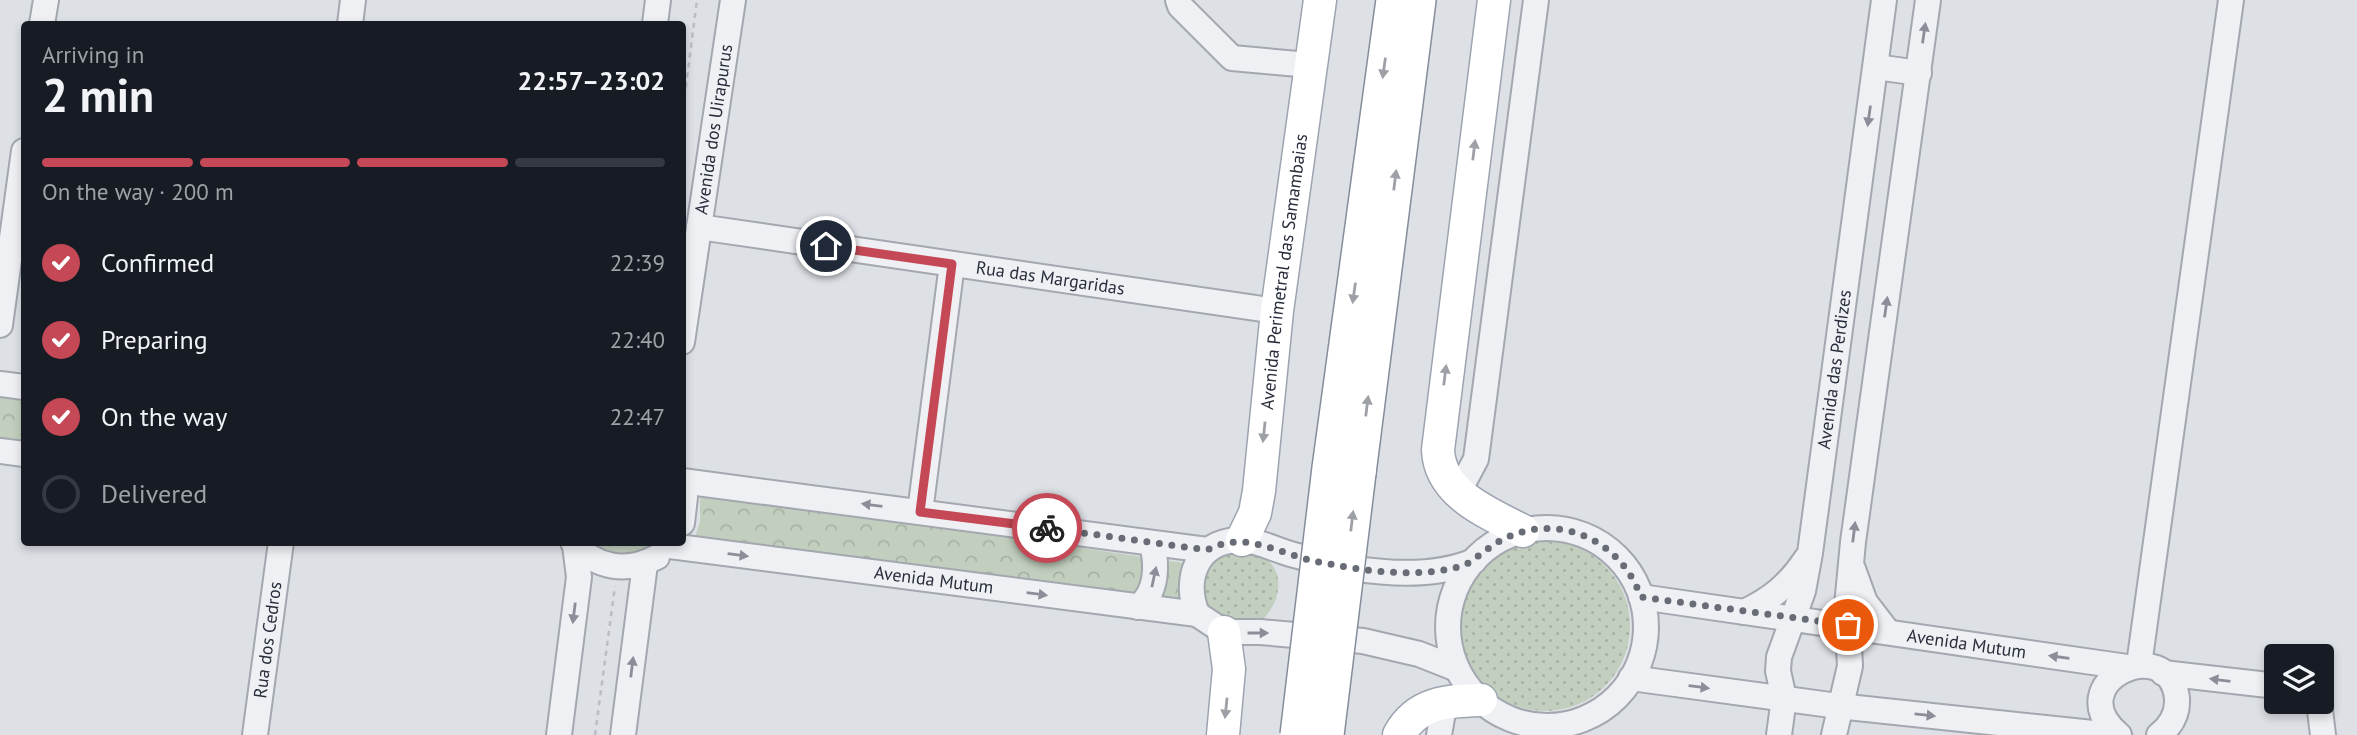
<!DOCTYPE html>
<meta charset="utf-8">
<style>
body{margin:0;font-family:"PT Sans",sans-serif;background:#242831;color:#f1f3f6;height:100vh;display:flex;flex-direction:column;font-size:26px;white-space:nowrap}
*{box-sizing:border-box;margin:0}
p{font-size:23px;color:#9ea1a6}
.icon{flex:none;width:38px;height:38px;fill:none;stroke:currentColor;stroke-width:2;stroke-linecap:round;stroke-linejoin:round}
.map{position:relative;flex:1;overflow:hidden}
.side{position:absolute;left:21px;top:21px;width:665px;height:525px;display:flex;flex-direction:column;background:#171b24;border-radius:7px;box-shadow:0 4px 10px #0003}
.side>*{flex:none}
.fabs{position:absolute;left:2264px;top:644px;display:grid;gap:14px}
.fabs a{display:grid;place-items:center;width:70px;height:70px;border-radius:7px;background:#171b24;box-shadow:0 4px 10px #0003;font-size:35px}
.pin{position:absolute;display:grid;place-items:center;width:60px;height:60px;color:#fff;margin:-30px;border:4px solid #fff;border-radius:50%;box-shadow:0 2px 7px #0007}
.courier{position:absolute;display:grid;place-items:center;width:70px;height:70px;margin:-35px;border:5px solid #c44855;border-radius:50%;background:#fff;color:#222;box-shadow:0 2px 9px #0007}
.overview em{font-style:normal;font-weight:600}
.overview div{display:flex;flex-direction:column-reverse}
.overview{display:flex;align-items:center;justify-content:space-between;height:119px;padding:0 21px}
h1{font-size:46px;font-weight:600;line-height:52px}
.bar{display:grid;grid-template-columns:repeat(4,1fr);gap:10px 7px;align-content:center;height:84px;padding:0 21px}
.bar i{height:9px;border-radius:5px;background:#363941}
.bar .selected{background:#c44855}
.bar p{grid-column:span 4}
ol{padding:0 21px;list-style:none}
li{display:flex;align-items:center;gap:21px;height:77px}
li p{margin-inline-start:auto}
li .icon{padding:7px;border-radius:50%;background:#c44855;color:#fff;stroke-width:4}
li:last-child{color:#9ea1a6}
li i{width:38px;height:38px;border:4px solid #363941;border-radius:50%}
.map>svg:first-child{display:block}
.grass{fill:url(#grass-dots)}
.park{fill:url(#park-crowns)}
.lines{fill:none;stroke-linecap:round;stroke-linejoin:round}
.minor-casing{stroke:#a3a7af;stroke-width:28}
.major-casing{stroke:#9da4b0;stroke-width:35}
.highway-casing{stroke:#858d9b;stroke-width:38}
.path{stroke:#bbbdc4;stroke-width:2.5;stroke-dasharray:5 5;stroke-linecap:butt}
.minor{stroke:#eff0f4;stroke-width:24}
.major{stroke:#fff;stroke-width:32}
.highway{stroke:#fff;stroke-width:35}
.highway-bridge-casing{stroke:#858d9b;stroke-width:38;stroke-linecap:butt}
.highway-bridge{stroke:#fff;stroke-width:35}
.oneway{fill:#8b8e98}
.oneway2{fill:#9ea0a7}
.done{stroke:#676c76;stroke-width:7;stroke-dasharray:0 12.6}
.route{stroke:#c44855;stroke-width:9}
.labels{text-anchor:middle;stroke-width:5;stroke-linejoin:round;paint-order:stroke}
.street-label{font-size:18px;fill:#272d3b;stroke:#eceef3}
</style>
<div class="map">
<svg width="2357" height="735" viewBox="0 0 2357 735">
<defs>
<pattern id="grass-dots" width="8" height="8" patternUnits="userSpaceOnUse" patternTransform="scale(1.75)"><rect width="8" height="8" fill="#c2cfbe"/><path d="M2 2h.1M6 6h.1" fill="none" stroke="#a7b2a4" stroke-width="1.8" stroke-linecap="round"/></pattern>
<pattern id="park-crowns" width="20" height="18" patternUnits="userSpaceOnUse" patternTransform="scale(1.75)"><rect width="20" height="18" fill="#c2cfbe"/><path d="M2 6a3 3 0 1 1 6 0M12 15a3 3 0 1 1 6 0" fill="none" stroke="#a7b2a4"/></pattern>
</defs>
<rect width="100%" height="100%" fill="#dde0e5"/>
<g class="grass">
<circle cx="1545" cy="626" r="85"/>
<path d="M1232,549C1241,550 1252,550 1259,554C1288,569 1281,603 1261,621L1217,620C1191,587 1198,570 1232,549Z"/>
</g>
<g class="park">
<path d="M0,395L24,398V446L0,443Z"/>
<path d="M700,492L1184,563L1179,577L1182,606L695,537L700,522Z"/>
<path d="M585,543H662C630,566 617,556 585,543Z"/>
</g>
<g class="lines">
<defs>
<g id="minor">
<path d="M1178,0L1180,6L1232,58L1309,65"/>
<path d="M42,24L46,0"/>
<path d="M350,24L353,0"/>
<path d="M655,24L658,0"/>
<path d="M1876,67L1919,73"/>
<path id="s1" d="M699,227L1277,311"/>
<path d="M0,325L24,151"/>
<path id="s2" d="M682,342L733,0"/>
<path d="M0,384L24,387"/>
<path d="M0,451L24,454"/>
<path d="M682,481L1207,550"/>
<path d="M682,487L685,497L682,523"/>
<path d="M1458,493L1476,459L1536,0"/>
<path d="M920,512L952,264"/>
<circle cx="1547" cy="627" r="99"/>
<path d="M573,542C596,569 627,573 657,557"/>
<path id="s3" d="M670,546L1197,614"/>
<path d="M1853,569L1865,602L1888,632"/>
<path id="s4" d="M1641,597L2127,667"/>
<path d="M1138,607C1158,592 1157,564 1152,543"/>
<path d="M1744,612C1771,599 1789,585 1806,559"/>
<path d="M2139,665L2231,0"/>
<path d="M1457,669L1419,654L1363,641L1260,632H1224L1197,614C1184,580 1195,543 1237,540C1256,539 1275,550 1294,555C1348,570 1421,583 1474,561"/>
<path d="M2163,673L2277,686"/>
<path d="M1631,678L1838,706L2112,735"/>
<path d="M2319,702L2323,735"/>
<path id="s5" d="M255,735L281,542"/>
<path d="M559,735L579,577L575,545"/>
<path d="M623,735L645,564"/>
<path d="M1439,735L1445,701"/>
<path id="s6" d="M1779,735L1784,698L1778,671L1779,657L1803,591L1810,553L1884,0"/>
<path d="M1834,735L1850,666L1847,606L1853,542L1928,0"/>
<path d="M2119,735C2057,683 2169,630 2177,698C2178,714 2171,726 2159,735"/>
</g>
<g id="major">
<path d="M1494,0L1438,450C1440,495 1489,513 1523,531"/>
<path id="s7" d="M1242,540L1255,513L1259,491L1277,311L1320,0"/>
<path d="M1223,735L1229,669L1224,632"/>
<path d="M1399,735C1417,702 1447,701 1481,700"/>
</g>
<g id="highway">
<path d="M1330,468L1394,0"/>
<path d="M1358,473L1418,0"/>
</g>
</defs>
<use href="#minor" class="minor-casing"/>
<use href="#major" class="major-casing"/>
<use href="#highway" class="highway-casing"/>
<g class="path">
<path d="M682,117L697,0"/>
<path d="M595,735L615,586"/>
</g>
<use href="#minor" class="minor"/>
<use href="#major" class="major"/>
<use href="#highway" class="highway"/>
<defs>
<g id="highway-bridge">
<path d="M1298,735L1330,468"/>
<path d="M1326,735L1358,473"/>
</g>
</defs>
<use href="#highway-bridge" class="highway-bridge-casing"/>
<use href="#highway-bridge" class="highway-bridge"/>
</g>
<defs><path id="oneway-solid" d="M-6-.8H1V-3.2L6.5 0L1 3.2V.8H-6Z" transform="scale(1.75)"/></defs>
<g class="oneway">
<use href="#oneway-solid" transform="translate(1924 33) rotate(-82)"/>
<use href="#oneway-solid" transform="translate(1869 116) rotate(98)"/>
<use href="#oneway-solid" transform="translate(1886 307) rotate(-82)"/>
<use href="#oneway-solid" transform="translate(872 505) rotate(-173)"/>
<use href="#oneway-solid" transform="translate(1854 532) rotate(-83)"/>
<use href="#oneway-solid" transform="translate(738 555) rotate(7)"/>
<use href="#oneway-solid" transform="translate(1154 577) rotate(-78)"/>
<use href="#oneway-solid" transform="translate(1037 594) rotate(7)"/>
<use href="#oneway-solid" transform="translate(574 613) rotate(97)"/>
<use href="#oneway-solid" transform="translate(1258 633)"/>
<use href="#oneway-solid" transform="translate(2059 657) rotate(-172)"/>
<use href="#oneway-solid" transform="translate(632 667) rotate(-83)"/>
<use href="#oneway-solid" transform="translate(2220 680) rotate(-173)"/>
<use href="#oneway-solid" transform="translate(1699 687) rotate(7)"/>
<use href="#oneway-solid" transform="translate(1925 715) rotate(6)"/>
</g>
<g class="oneway2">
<use href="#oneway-solid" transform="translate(1384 68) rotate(98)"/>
<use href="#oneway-solid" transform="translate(1474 150) rotate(-83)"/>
<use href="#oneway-solid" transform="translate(1395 180) rotate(-83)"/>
<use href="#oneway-solid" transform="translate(1354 293) rotate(98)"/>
<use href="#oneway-solid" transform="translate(1445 375) rotate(-83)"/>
<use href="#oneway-solid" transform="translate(1367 406) rotate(-83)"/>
<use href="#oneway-solid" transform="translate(1264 432) rotate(96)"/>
<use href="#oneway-solid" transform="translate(1352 521) rotate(-83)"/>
<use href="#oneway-solid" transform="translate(1226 708) rotate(96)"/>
</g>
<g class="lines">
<path class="done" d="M1047,528L1207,550C1245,530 1277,553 1314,561C1358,570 1414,579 1458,567C1471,564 1478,555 1489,548C1510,532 1539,525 1565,530C1602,538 1628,562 1641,597L1848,625"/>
<path class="route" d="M826,246L952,264L920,512L1047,528"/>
</g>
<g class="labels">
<g class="street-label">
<text dy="6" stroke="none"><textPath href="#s2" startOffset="215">Avenida dos Uirapurus</textPath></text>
<text dy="6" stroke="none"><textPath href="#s7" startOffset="273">Avenida Perimetral das Samambaias</textPath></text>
<text dy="6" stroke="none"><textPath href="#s1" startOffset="355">Rua das Margaridas</textPath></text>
<text dy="6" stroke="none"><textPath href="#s6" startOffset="373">Avenida das Perdizes</textPath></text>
<text dy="6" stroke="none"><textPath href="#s3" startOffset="266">Avenida Mutum</textPath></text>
<text dy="6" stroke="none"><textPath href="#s5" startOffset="96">Rua dos Cedros</textPath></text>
<text dy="6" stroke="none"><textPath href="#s4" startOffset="329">Avenida Mutum</textPath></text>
</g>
</g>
</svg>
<div class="fabs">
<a><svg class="icon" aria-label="layers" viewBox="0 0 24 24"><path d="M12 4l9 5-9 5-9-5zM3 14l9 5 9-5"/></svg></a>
</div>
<div class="pin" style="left:1848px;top:625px;background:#ea580c"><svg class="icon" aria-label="bag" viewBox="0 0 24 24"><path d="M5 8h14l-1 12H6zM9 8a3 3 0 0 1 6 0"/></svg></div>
<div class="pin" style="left:826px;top:246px;background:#1f2937"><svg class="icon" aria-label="home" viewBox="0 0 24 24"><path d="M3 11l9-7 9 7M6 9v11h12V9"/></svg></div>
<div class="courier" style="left:1047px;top:528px"><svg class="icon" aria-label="bike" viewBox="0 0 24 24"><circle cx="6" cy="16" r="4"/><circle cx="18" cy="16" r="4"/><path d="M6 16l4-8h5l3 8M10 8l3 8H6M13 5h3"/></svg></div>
<section class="side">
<div class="overview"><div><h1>2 min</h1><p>Arriving in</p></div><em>22:57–23:02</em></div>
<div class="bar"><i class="selected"></i><i class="selected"></i><i class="selected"></i><i></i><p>On the way · 200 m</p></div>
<ol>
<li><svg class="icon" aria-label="check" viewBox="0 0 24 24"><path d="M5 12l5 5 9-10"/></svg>Confirmed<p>22:39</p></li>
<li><svg class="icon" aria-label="check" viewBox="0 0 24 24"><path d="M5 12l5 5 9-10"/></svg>Preparing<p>22:40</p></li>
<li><svg class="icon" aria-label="check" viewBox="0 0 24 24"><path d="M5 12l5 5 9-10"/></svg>On the way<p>22:47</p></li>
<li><i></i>Delivered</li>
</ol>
</section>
</div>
